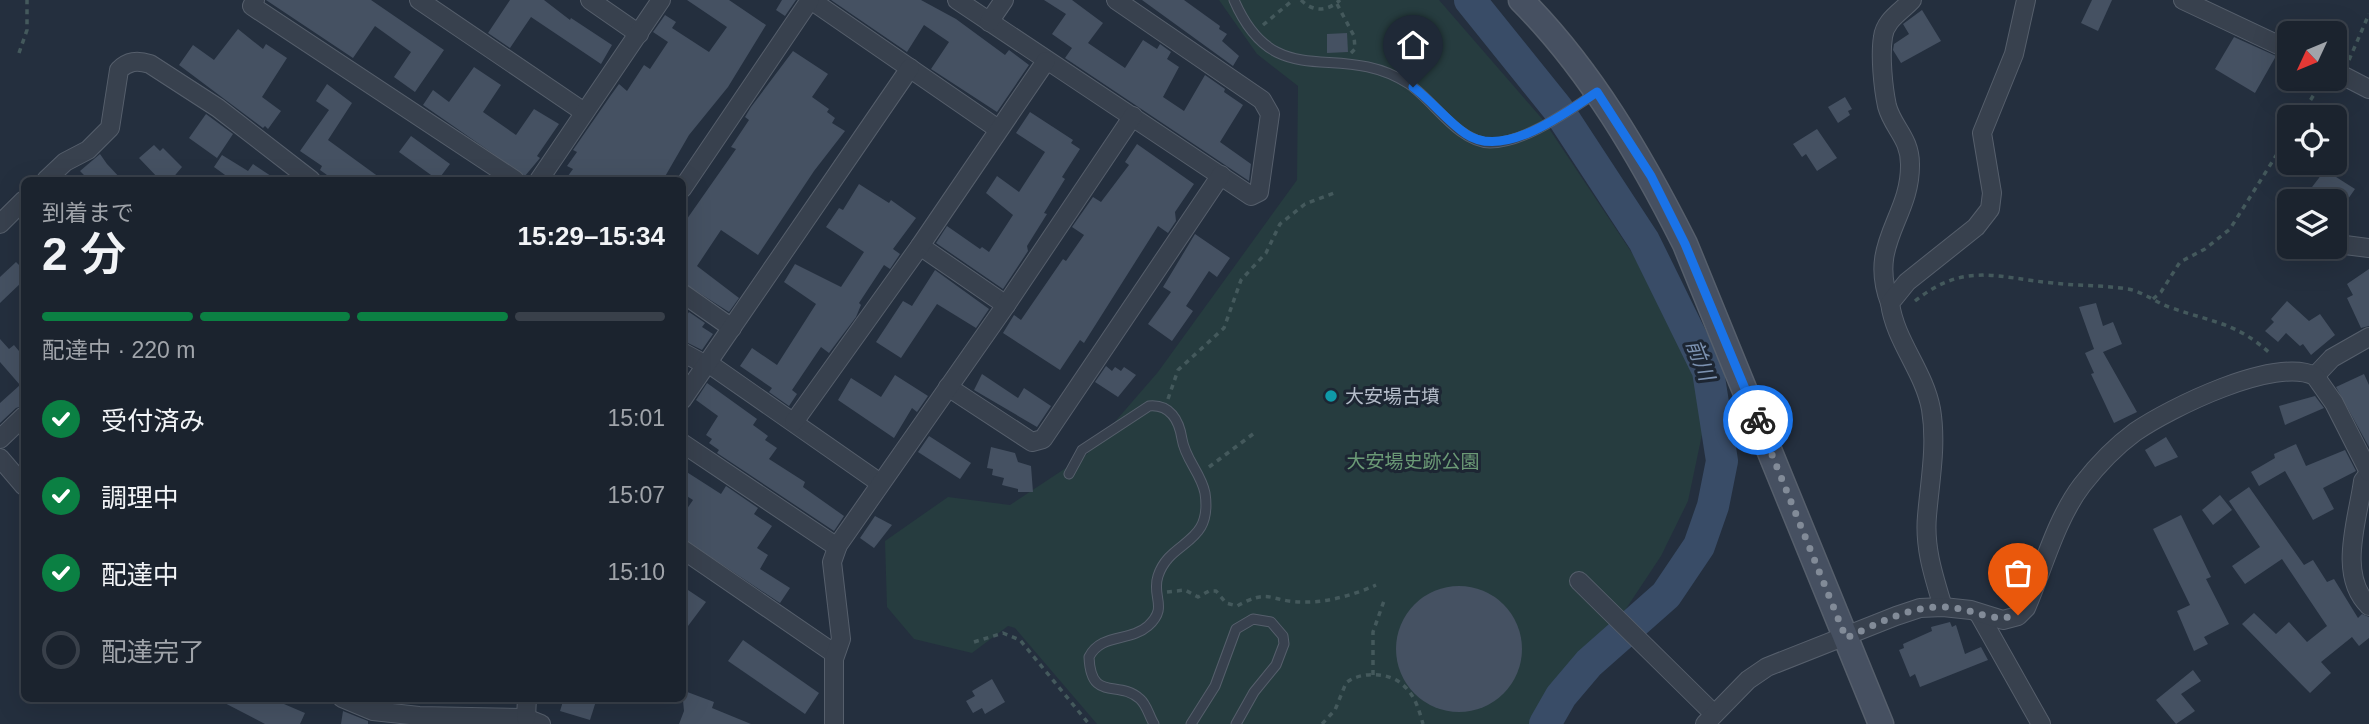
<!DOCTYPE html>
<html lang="ja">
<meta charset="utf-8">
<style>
body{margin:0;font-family:Arial,"Noto Sans JP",sans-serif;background:#242b36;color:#f1f3f6;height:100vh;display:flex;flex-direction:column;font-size:26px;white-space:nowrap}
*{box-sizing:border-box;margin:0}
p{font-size:23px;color:#a0a4aa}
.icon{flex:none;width:38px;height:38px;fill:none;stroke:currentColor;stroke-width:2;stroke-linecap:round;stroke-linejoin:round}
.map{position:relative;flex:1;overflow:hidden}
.details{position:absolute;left:21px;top:177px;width:665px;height:525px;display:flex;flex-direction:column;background:#1b232e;border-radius:10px;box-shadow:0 7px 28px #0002,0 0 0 2px #39404a}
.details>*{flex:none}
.needle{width:46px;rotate:226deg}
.fabs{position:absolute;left:2277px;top:21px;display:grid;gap:14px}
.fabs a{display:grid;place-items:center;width:70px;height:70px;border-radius:10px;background:#1b232e;box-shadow:0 7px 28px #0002,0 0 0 2px #39404a;font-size:35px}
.pin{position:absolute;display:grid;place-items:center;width:60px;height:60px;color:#fff;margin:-72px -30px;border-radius:50% 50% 50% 0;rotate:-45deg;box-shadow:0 0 7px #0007}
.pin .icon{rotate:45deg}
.courier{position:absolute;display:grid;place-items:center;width:70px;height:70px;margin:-35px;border:5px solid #1a73e8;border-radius:50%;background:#fff;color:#222;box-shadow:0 2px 9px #0007}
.overview em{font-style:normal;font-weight:600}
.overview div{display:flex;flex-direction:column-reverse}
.overview{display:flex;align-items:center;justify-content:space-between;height:119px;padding:0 21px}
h1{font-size:46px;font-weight:600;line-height:52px}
.bar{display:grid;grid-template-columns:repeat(4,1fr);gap:10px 7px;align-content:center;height:84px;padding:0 21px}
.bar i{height:9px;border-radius:5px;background:#39404a}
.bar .current{background:#0b8043}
.bar p{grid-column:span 4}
ol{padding:0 21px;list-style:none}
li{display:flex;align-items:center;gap:21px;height:77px}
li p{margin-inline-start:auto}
li .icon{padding:7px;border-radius:50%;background:#0b8043;color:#fff;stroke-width:4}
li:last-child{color:#a0a4aa}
li i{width:38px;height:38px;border:4px solid #39404a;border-radius:50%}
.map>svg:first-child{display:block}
.green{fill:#263c3f}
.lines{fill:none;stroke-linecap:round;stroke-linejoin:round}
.river{stroke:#394c67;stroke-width:32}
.building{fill:#455162}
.lane-casing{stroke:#565f6c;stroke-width:11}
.street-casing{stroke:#565f6c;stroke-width:20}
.secondary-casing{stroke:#565f6c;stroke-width:27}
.path{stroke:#44595c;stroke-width:3.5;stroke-dasharray:5 5;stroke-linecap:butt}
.lane{stroke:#38414e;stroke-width:9}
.street{stroke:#38414e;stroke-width:18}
.secondary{stroke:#465061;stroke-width:24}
.done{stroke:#828b98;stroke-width:7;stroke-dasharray:0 12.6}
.route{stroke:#1a73e8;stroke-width:9}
.culture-dot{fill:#0f9aa8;stroke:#1d2633;stroke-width:2.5}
.labels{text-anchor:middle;stroke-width:6;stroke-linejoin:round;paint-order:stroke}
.poi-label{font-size:19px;fill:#b4bcc9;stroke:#1d2633;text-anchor:start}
.park-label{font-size:19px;fill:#6b9a76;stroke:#1d2633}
.water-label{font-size:21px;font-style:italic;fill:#7c92b1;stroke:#1d2633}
</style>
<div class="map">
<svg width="2369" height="724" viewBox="0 0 2369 724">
<rect width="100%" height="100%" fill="#242f3e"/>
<path class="green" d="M1219,0H1439L1544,121L1634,256L1695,376L1704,425L1688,501L1661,556L1598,651L1559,724H1097L1015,628L1008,626L972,653L914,639L887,607L885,541L948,497L1010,505L1087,454L1158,372L1297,180L1298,86L1257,54Z"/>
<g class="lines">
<path class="river" d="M1470,0L1557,108L1644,241L1708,371L1722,461L1713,506L1699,546L1666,595L1589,663L1561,696L1545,724"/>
</g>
<g class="building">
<path d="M266,0H371L444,50L415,92L394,77L411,52L375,26L353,58Z"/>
<path d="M510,0H544L570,20L571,18L612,45L601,64L531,17L510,48L488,33Z"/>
<path d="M687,0H729L766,25L728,87L689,135L663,180H565L573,169L567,166L577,152L573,150L611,95L619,84L627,91L644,65L650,69L668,42L653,32L665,15L676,22L672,28L709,52L727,27Z"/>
<path d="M782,0H796L785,16L776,10Z"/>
<path d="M831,0H921L956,19L1005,55L1009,50L1029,65L997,112L931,69L949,42L924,25L907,52Z"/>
<path d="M1044,0H1072L1103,23L1088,43L1125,68L1143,40L1157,49L1160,44L1171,52L1167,59L1179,67L1163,97L1184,111L1205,75L1225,89L1224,92L1243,105L1220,142L1251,164L1249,181L1065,58L1072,48L1052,34L1066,14Z"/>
<path d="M1142,0H1184L1220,26L1219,29L1227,34L1222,41L1239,56L1233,66Z"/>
<path d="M2092,0H2112L2098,31L2081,23Z"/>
<path d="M1922,10L1941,41L1901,63L1893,50L1894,44L1909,34L1903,24Z"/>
<path d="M238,29L263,49L266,44L287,58L262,97L281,111L268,129L265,126L263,128L179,65L193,45L214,60Z"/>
<path d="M1347,33L1348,52L1327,53V34Z"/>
<path d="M2234,37L2276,56L2255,93L2215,69Z"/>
<path d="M793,51L828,74L812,97L829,109L827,112L835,118L832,123L845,131L814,171L758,255L721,230L697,266L739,298L729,312L682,282V226L736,149L731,147L749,120L745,117L751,107Z"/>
<path d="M474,67L501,85L483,112L516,135L534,109L559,124L537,156L540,158L525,176L423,105L433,90L449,102Z"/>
<path d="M327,84L352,103L328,140L383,180H334L320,170L322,166L300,151L329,110L316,101Z"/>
<path d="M1845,97L1852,109L1848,111L1850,115L1838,123L1828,107Z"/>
<path d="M1030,112L1073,140L1071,143L1080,149L1062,177L1065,179L1044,213L1047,214L1027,246L1028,251L1003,289L936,243L947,226L980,249L982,247L989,252L1013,215L986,193L997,176L1019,192L1045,152L1016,133Z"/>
<path d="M206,114L233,134L217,158L189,138Z"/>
<path d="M1817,129L1837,158L1817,171L1806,154L1802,157L1793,144Z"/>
<path d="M411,136L450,164L438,180L399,152Z"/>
<path d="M1137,144L1194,184L1175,212L1176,221L1168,233L1158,226L1084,343L1080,340L1060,370L1003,333L1014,315L1021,320L1063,259L1066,261L1084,235L1072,227L1093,197L1101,202L1129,165L1125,162Z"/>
<path d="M154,145L160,151L163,148L182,167L171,180H160L139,158Z"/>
<path d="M100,154L107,164L122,180H89L80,171Z"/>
<path d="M222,155L248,171L253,164L277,180H232L214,167Z"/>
<path d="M2325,170L2355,189L2334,219V201H2307L2312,193L2309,191Z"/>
<path d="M859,184L889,203L891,200L916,218L893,249L900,254L890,269L884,265L859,303L861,305L856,317L829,353L821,347L792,390L797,394L789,406L769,392L772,388L740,366L752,348L777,365L816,304L784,282L795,264L841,287L864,252L826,227L839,208L843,210Z"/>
<path d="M1195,234L1230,258L1217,277L1209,271L1186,306L1193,311L1172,341L1148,324L1171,292L1163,287Z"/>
<path d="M16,262L24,270V280L0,303V277Z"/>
<path d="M2369,269V326L2361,328L2347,298L2353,295L2347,284Z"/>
<path d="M935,270L989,309L976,328L937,304L901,358L876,342L903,301L912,306Z"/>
<path d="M2287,301L2309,321L2320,314L2335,335L2311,355L2303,344L2300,346L2286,333L2278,342L2265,331L2274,322L2271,319Z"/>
<path d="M2096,303L2103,326L2113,322L2122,344L2103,352L2137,412L2114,423L2091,374L2094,373L2085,353L2094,349L2079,307Z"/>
<path d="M689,312L705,323L702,327L713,334L702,350L682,340V322Z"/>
<path d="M0,339L9,349L14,345L24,357V405L16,408L0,423V403L20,385L0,362Z"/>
<path d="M1106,366L1112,371L1115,367L1121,371L1124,367L1136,375L1118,397L1095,382Z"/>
<path d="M982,374L1018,398L1024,388L1051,406L1037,427L974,390Z"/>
<path d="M2364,374L2369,385V447L2336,387Z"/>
<path d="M895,375L928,396L917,412L912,408L894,438L838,400L851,378L881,397Z"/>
<path d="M707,383L757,419L753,425L768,436L765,440L777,448L769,459L805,482L803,487L844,516L834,531L717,453L719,450L709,443L712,439L706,435L718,416L696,400Z"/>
<path d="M2315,396L2324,408L2285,425L2279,406Z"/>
<path d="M929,436L971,463L960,479L918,452Z"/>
<path d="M2166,437L2178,457L2155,467L2145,450Z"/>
<path d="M2296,444L2306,466L2345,450L2356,471L2323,488L2334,509L2313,520L2285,471L2259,486L2251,472L2275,458L2274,454Z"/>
<path d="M991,447L1015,453L1018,462L1031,466L1033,492H1018V489L1002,485L1004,478L992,475L993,469L987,468Z"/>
<path d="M682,469L721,494L726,486L758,508L754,514L772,526L757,548L768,555L760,569L790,588L780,603L682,538V516L693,500L682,493Z"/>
<path d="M2249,487L2304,565L2313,560L2327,582L2334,579L2358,618L2362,614L2369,617V638L2359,646L2352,637L2321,662L2331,673L2310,693L2242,624L2254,613L2276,634L2289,622L2307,642L2327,626L2282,559L2245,584L2232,566L2260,547L2229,501Z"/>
<path d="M2220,495L2232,510L2213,525L2202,510Z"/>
<path d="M2181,515L2211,577L2206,579L2229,624L2204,637L2208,644L2194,651L2177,611L2190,605L2153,529Z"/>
<path d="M875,516L892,525L874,548L860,538Z"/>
<path d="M682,586L706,602L682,634Z"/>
<circle cx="1459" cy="649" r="63"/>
<path d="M1950,622L1952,627L1956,625L1965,654L1981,647L1988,660L1920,687L1915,674L1910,677L1899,650L1904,648L1903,644L1932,631L1931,627Z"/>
<path d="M743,640L819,693L805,714L728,661Z"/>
<path d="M2193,670L2201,681L2181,694L2195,711L2176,724L2156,700Z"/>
<path d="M992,679L1005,702L985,714L982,708L973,713L966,701L975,696L972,691Z"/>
<path d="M682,690L714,702L712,708L751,724H679L684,711Z"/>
<path d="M215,698H270L305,713L300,724H265Z"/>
<path d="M564,698H597L590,720L560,711Z"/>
<path d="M343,711L368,721V724H341Z"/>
</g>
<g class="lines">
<defs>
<g id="lane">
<path d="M1234,0C1276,97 1338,38 1409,84C1434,101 1458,142 1490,143C1525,143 1568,111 1596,93"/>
<path d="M1069,474L1082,450L1149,406C1170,404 1179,420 1182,439C1185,459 1201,473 1205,493C1213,546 1170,539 1158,576C1151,597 1169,607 1148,626C1130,642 1101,633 1089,657C1091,703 1118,679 1140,699C1147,705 1149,716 1154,724"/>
<path d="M1191,724L1215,686L1236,629L1253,619L1271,622L1283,636L1284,644L1276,665L1254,692L1236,724"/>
</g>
<g id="street">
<path d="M255,0L252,6L515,180"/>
<path d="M419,0L584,112"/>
<path d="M590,0L639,34"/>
<path d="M811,0L998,129"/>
<path d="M957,0L1251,196L1259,192L1270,114L1262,100L1116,0"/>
<path d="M2183,0L2289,50"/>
<path d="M989,22L1004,0"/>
<path d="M2334,71L2369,89"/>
<path d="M46,180L65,162L88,150L110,128L119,70C128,61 137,60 150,64L218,108L311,180"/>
<path d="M539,180L661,0"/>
<path d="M682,189L810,0"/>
<path d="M0,224L24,200"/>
<path d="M2345,245L2369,248"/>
<path d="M920,246L1006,305"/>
<path d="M682,293L732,328"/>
<path d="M1890,303C1867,243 1911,218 1910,164C1910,138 1893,128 1887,106C1883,87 1880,55 1883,37C1885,20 1901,12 1912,0"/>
<path d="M682,352L706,365"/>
<path d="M708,363L880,483"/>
<path d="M2315,376L2332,358L2369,337"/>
<path d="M948,387L1032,442L1043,439L1221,175"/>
<path d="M682,400L910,68"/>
<path d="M794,422L920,246L1046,61"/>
<path d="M0,439L24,416"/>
<path d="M682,443L837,547"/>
<path d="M0,458L24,486"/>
<path d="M2369,473L2363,481C2358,519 2337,575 2369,606"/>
<path d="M682,549L835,654"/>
<path d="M1579,581L1714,714"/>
<path d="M1943,607C1934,577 1924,548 1927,516C1930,480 1937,445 1931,409C1924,371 1895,341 1890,303L1907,282L1976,227L1990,209L1992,193L1982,133L2014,54L2026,0"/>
<path d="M1979,614L2041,724"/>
<path d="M342,698L373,711L419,716L526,718L541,724"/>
<path d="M526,718L527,698"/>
<path d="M834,724V659L841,639L832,562L838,545L1006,305L1133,116"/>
<path d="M1705,724L1748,680L1767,667L1896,616L1920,608L1943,607L1971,610L2003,620L2018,616L2026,608C2043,569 2056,519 2082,485C2096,467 2116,446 2135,432C2170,408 2275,356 2315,376L2334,403L2369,472"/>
</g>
<path id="secondary" d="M1521,0C1590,69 1641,157 1685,244L1881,724"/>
</defs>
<use href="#lane" class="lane-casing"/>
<use href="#street" class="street-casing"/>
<use href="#secondary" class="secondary-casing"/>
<g class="path">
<path d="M1301,0C1314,13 1328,11 1340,0"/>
<path d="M1337,4L1354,36L1355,49L1351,53"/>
<path d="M1263,25L1293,0"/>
<path d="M19,53L27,30V0"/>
<path d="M2349,60L2369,14"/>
<path d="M2300,117L2323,80"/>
<path d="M2153,299L2161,292L2180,262L2205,249L2230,229L2289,135"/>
<path d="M1915,301C1965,261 1997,278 2053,283C2078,286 2103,285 2128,289C2144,292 2156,303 2172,308C2214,323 2236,322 2272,355"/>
<path d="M1168,399L1178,370L1224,328L1241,280L1266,253L1280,224L1305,204L1334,193"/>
<path d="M1209,467L1257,431"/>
<path d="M1167,592L1185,590L1198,597L1209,591H1216L1226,603L1237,606C1270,588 1268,601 1301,602C1326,603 1354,595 1376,585"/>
<path d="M974,642L1003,633L1020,640L1089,724"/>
<path d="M1373,675V632L1385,598"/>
<path d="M1322,724L1335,710L1346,683C1360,671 1390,672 1403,685C1415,695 1419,710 1423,724"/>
</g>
<use href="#lane" class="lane"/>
<use href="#street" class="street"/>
<use href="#secondary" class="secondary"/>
</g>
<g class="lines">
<path class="done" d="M1758,420L1846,638C1877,624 1909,606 1944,607C1971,607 1991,624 2018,615"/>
<path class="route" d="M1413,87C1432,101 1447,121 1466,134C1504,160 1565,113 1597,92L1651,176L1685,244L1758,420"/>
</g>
<circle class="culture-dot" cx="1331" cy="396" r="7"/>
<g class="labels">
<g class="poi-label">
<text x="1345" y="403">大安場古墳</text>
</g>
<g class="park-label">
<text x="1413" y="468">大安場史跡公園</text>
</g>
<g class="water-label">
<text transform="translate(1700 360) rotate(69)" y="7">前川</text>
</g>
</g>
</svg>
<div class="fabs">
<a><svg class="needle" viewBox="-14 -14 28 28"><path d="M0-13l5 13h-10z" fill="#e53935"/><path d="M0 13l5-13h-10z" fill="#a0a4aa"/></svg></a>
<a><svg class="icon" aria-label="locate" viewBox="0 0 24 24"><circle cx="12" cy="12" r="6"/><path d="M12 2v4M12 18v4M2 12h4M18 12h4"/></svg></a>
<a><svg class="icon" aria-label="layers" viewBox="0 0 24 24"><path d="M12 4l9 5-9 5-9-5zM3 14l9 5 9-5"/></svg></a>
</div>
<div class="pin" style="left:2018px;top:615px;background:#ea580c"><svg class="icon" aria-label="bag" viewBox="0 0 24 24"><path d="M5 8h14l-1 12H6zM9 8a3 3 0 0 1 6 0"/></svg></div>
<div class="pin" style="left:1413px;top:87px;background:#1f2937"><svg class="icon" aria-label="home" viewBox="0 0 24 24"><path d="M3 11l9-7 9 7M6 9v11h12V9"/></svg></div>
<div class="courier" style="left:1758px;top:420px"><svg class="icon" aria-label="bike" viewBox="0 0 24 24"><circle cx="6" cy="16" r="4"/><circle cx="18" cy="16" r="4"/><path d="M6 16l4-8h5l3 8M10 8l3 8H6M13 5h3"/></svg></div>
<section class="details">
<div class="overview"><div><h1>2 分</h1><p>到着まで</p></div><em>15:29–15:34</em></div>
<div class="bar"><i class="current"></i><i class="current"></i><i class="current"></i><i></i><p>配達中 · 220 m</p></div>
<ol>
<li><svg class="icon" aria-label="check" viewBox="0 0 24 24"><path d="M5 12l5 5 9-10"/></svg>受付済み<p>15:01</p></li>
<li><svg class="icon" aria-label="check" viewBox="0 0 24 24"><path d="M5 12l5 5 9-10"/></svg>調理中<p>15:07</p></li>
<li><svg class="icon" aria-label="check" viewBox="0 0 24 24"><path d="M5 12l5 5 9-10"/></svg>配達中<p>15:10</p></li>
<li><i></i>配達完了</li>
</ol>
</section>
</div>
